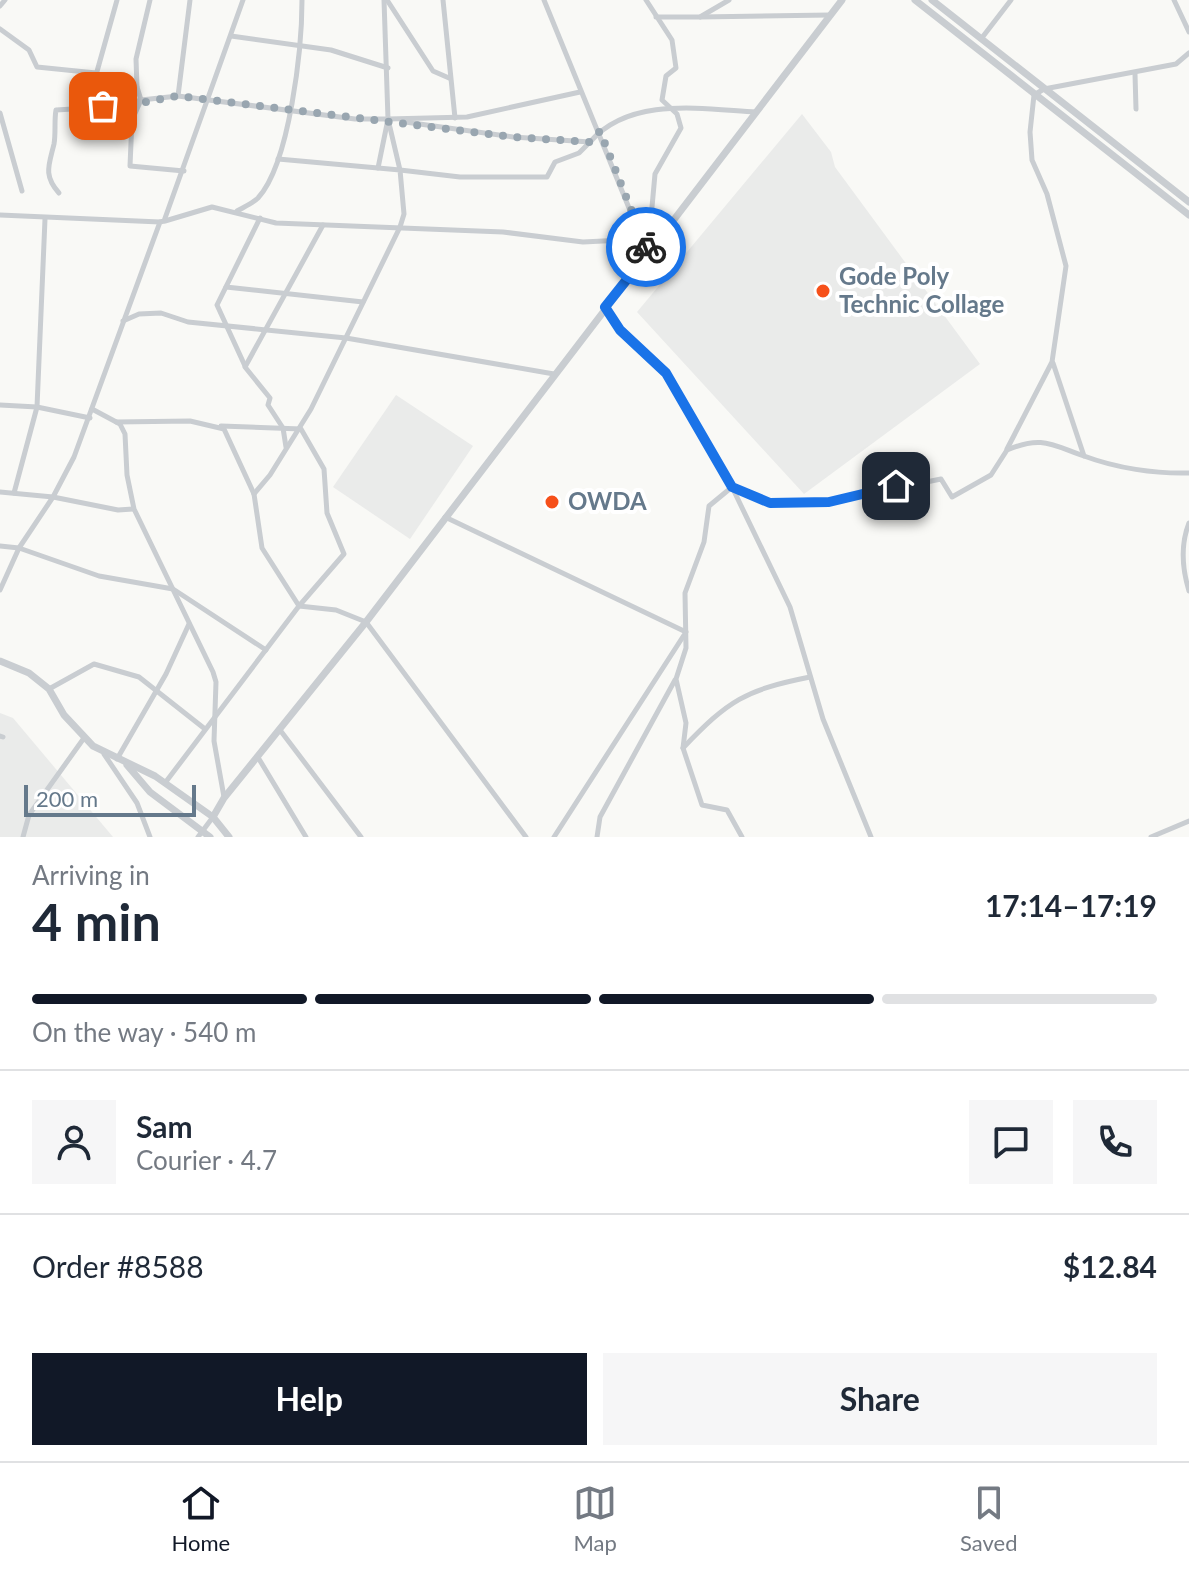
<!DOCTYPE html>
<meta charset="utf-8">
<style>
body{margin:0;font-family:Lato,sans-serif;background:#f6f6f7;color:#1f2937;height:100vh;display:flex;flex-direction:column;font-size:30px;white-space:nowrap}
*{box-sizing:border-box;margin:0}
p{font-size:26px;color:#747a83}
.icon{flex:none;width:44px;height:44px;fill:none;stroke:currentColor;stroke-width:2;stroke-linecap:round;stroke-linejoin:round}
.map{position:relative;height:837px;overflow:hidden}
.panel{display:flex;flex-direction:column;background:#fff;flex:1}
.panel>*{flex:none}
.scale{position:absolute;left:24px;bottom:20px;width:172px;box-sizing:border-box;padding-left:8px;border:4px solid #65798b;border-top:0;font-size:22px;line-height:28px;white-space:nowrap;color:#65798b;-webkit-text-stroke:6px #fff;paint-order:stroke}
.pin{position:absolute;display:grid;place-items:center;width:68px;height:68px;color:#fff;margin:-34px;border-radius:16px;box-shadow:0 4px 12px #0006}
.courier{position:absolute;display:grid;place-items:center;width:80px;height:80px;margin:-40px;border:6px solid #1a73e8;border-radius:50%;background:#fff;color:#222;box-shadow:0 2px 10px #0007}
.overview em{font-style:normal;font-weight:700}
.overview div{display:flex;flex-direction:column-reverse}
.overview{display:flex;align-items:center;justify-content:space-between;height:136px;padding:0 32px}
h1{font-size:52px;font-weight:700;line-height:60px}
.bar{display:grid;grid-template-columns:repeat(4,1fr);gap:12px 8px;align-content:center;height:96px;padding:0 32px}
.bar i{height:10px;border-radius:6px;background:#e0e1e3}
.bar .active{background:#111827}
.bar p{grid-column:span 4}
.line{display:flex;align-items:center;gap:20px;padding:0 32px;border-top:2px solid #e0e1e3}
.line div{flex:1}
.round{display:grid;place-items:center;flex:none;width:84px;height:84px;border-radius:0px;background:#f6f6f7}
.action{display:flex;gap:16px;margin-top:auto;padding:16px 32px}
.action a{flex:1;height:92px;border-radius:0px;background:#111827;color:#fff;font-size:32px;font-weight:700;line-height:92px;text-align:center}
.action a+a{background:#f6f6f7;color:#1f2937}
.tabs{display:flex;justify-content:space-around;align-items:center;height:112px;border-top:2px solid #e0e1e3;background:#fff;font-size:22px;color:#747a83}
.tabs a{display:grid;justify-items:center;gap:4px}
.tabs .active{color:#111827}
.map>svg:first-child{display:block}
.built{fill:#eaebea}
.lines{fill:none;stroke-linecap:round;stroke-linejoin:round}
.minor{stroke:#c9cdd1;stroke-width:5}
.tertiary{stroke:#c9cdd1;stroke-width:7}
.done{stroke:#99a6b0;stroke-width:8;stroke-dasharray:0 14.4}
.route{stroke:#1a73e8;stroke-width:10}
.poi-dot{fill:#f6501a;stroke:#fff;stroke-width:3}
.labels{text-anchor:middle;stroke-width:8;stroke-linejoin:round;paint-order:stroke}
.poi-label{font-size:24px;font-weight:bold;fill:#65798b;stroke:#fff;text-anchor:start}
</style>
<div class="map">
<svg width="1189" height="837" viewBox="0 0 1189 837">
<rect width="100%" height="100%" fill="#f9f9f6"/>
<g class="built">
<path d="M802,114L831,152L835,167L980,364L804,494L637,312Z"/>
<path d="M396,395L473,446L410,539L333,487Z"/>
<path d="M0,713L13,718L113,837H0Z"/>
</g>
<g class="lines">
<g class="minor">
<path d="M117,0L96,75L137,87L141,100L178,96L355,119H388L467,117L580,92"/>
<path d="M384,0L388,119L400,170L460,177H547L555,162L579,153L589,143"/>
<path d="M387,0L433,71L449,78"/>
<path d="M443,0L455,118"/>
<path d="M544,0L647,252"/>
<path d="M646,0L672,40L676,68L666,76L662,100L677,114L681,128L655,174L648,251"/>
<path d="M1174,0L1189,32"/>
<path d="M0,6L5,0"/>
<path d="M656,17H700L729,0"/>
<path d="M700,17L830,15"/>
<path d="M0,29L29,50L37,67L96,73"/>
<path d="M231,36L331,50L388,68"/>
<path d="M981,39L1011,0"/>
<path d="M1135,74L1136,109"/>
<path d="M137,87L136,59L150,0"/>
<path d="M178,96L190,0"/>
<path d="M0,113L22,191"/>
<path d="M405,122L513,137L590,142C630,96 702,109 756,112"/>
<path d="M278,159L378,168L387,124"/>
<path d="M59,193C43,175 49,165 54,144C56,133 54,121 56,110L122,106L141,100L132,120L130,166L184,171"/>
<path d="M237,211C244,207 253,203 258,198C290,163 302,47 302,0"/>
<path d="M0,215L160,222"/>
<path d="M165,221L212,207L276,223L503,232L583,242L643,239"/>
<path d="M226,287L363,302"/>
<path d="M606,308L620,330L666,373L732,487L790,607L823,719L871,837"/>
<path d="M123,321L139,314L161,313L188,322L346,338L554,374"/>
<path d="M1053,363L1084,456"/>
<path d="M245,366L217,305L260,218"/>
<path d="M0,405L37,407L90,418"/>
<path d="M92,409L120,424L125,434L127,475L134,509L213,672L216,682L214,741L224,797"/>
<path d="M116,422L190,421L224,429L254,494L262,548L299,606L336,610L366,622L526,837"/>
<path d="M286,447L283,428L268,405L270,398L245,367L323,225"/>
<path d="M1007,449L1052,362L1066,266L1047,194L1032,160L1030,132L1034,95L1044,89L1176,64L1189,53"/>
<path d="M0,492L53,497L118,510L133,509"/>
<path d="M14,493L37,407L45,219"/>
<path d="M254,494L270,475L311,409L400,227L404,214L400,170L378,168"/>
<path d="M445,517L686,632L554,837"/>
<path d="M1189,523C1180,546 1182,568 1189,591"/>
<path d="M0,546L19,548L99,576L173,589L266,650"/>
<path d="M0,590L19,548L53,497L74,457L160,222L164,221L243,0"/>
<path d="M49,689L94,664L139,677L205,729"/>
<path d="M280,730L361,837"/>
<path d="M0,736L3,737"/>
<path d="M683,748C729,700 745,690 810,677"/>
<path d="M104,754L137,803L150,837"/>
<path d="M117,759L166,674L189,624"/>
<path d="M259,759L306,837"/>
<path d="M165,783L299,606L344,554L327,513L324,469L301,429L221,426"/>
<path d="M23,837L29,815L84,738"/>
<path d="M198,837L213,817"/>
<path d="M597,837L600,817L675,680"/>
<path d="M742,837L727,810L702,805L683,748L686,723L676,679L686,648L685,593L704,542L709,506L732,487L770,503L829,502L941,479L952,497L991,475L1007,450C1042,435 1052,445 1084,456C1116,468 1155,474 1189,473"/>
<path d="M1151,837L1189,821"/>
</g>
<g class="tertiary">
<path d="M915,0L1189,215"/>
<path d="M932,0L1189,202"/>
<path d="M0,661L29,673L49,689L64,715L93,746L155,776L213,817L229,837"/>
<path d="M127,765L150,792L210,837"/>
<path d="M213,817L224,798L366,622L842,0"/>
</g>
</g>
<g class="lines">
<path class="done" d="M103,106C128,107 153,100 178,96L513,137L590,142L600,131L646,247"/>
<path class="route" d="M646,247L648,253L605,307L620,330L666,373L732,487L770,503L829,502L896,486"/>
</g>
<g class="poi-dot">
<circle cx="823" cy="291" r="8"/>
<circle cx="552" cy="502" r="8"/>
</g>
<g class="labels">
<g class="poi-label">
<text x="839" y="285">Gode Poly<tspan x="839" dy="28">Technic Collage</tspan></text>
<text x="568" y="510">OWDA</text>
</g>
</g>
</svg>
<div class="scale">200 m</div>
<div class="pin" style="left:103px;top:106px;background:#ea580c"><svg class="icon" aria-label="bag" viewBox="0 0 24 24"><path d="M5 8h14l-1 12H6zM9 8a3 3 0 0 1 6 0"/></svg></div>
<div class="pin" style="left:896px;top:486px;background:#1f2937"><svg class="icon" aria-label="home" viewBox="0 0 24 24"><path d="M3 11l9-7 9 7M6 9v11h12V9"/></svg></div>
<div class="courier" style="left:646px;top:247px"><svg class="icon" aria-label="bike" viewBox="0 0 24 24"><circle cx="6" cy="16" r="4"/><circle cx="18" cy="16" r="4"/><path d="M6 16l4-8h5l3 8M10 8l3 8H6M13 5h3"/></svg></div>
</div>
<section class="panel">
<div class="overview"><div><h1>4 min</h1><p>Arriving in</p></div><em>17:14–17:19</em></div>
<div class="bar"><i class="active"></i><i class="active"></i><i class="active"></i><i></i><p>On the way · 540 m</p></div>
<div class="line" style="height:144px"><a class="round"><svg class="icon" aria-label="person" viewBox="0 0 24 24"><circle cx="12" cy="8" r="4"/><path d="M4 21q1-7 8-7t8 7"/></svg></a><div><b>Sam</b><p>Courier · 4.7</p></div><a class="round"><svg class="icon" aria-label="chat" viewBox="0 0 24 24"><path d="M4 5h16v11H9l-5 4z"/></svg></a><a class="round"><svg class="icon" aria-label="phone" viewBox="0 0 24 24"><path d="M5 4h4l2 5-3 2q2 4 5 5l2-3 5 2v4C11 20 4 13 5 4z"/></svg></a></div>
<div class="line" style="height:104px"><div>Order #8588</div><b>$12.84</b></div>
<div class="action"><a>Help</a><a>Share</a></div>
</section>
<nav class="tabs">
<a class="active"><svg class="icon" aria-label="home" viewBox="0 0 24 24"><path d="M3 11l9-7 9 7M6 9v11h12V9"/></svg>Home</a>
<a><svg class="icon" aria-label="map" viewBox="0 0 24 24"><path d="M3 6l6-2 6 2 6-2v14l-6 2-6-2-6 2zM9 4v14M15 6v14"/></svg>Map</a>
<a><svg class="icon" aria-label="saved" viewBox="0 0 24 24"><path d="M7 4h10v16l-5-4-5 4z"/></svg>Saved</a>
</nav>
